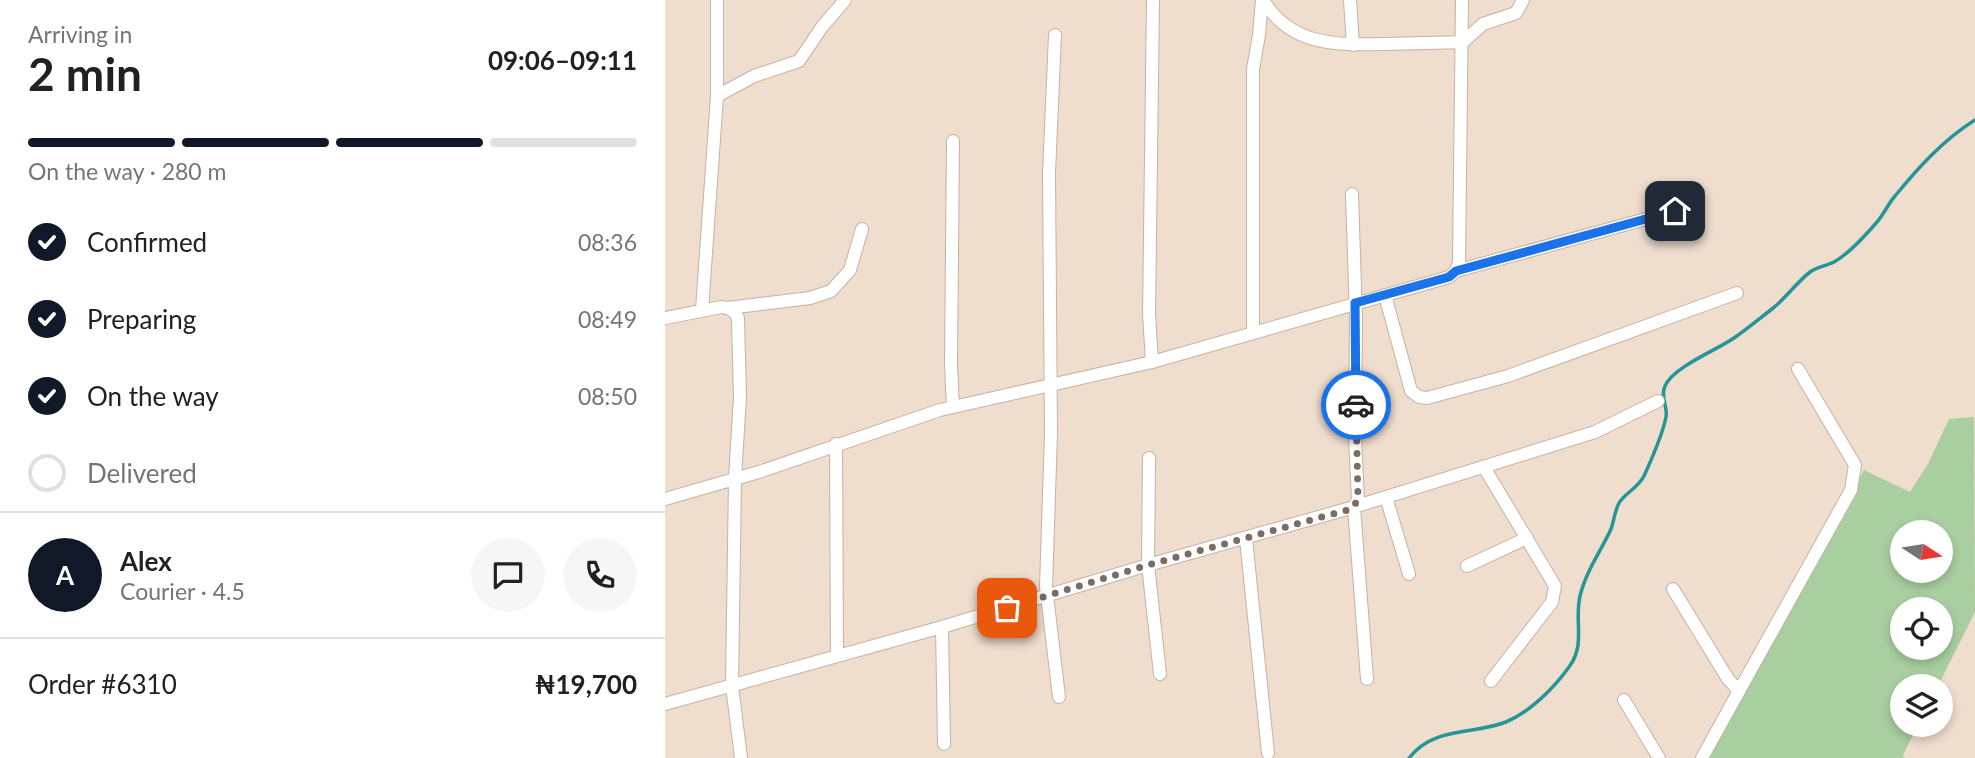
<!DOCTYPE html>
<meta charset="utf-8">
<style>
body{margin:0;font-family:Lato,sans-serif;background:#f6f6f6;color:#202124;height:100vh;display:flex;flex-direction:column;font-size:26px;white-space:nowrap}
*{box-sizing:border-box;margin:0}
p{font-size:23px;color:#757577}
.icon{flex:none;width:38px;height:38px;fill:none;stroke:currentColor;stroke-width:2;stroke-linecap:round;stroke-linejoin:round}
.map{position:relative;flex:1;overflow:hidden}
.drawer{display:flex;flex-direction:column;background:#fff;width:665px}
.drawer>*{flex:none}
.needle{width:46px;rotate:102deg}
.controls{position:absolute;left:1225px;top:520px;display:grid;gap:14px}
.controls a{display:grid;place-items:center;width:63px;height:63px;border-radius:50%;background:#fff;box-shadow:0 4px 10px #0003;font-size:35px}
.pin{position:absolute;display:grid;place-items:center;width:60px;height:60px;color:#fff;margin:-30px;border-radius:14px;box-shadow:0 4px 10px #0006}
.courier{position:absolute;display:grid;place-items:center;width:70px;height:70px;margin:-35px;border:5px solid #1a73e8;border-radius:50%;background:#fff;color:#222;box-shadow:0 2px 9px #0007}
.summary em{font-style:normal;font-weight:700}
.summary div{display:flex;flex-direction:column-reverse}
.summary{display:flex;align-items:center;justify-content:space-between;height:119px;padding:0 28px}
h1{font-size:46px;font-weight:700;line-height:52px}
.bar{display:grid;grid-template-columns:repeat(4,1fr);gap:10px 7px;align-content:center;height:84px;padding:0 28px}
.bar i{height:9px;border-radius:5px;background:#e0e0e0}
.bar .on{background:#111827}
.bar p{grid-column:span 4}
.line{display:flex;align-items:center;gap:18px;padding:0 28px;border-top:2px solid #e0e0e0}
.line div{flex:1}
.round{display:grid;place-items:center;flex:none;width:74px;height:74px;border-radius:37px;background:#f6f6f6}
ol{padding:0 28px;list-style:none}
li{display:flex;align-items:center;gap:21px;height:77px}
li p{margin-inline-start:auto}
li .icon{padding:7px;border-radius:50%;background:#111827;color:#fff;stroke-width:4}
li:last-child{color:#757577}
li i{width:38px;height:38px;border:4px solid #e0e0e0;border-radius:50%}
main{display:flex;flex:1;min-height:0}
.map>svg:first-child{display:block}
.green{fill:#a9cea0;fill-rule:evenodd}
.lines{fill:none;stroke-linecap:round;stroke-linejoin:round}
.stream{stroke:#249697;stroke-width:3.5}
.minor-casing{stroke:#c4b3a4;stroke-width:14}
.minor{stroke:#fff;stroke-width:12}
.done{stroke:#796e64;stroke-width:7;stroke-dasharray:0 12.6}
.route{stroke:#1a73e8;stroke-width:9}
</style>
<main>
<section class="drawer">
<div class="summary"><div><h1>2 min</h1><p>Arriving in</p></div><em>09:06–09:11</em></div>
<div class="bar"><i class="on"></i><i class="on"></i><i class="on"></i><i></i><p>On the way · 280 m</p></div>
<ol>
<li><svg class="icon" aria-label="check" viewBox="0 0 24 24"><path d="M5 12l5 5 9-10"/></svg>Confirmed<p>08:36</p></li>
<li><svg class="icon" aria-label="check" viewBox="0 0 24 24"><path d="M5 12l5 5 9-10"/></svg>Preparing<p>08:49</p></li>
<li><svg class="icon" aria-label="check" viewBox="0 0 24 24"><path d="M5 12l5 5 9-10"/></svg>On the way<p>08:50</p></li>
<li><i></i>Delivered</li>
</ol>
<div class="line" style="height:126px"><b class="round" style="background:#111827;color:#fff">A</b><div><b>Alex</b><p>Courier · 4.5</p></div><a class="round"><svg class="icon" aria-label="chat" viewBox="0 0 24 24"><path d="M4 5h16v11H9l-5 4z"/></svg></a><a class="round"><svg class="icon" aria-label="phone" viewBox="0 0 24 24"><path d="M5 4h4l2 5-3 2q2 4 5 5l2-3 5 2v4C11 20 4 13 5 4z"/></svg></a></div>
<div class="line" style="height:91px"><div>Order #6310</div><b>₦19,700</b></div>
</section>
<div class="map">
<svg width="1310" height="758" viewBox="0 0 1310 758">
<rect width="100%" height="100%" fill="#efddcd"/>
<path class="green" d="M1309,417L1310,612L1273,686H1237V724L1253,725L1238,755L1240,758H1040L1199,470L1245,492L1263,464L1284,419ZM1237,532H1276V570H1237ZM1237,609H1276V648H1237Z"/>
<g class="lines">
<path class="stream" d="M744,758C769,726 808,735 841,722C865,712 889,688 904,667C921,645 909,621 915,596C921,571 936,551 946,529C949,521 950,510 954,503C960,493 973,488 979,476C987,458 997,437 1001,417C1003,406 995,397 1000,386C1008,367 1052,350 1069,338C1082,329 1094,319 1107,309C1121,298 1131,283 1145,272C1152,267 1161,266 1169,262C1185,253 1200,236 1212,222C1219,214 1223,204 1230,196C1253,168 1278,140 1310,120"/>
<defs>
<g id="minor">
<path d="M598,0C626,47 674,45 722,44C748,43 773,43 798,42L818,24L851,13L858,0"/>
<path d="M685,0L688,45"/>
<path d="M390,35L384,173L386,433L381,587L394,697"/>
<path d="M52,96L89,76L134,61L157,27L180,0"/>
<path d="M791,271L1010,211"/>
<path d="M720,295L746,391L754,397L762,398L843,376L1072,293"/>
<path d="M63,308L145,298L166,291L185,270L197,229"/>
<path d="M37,310L52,96V0"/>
<path d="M0,318L56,307C65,308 69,310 73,318L75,397L70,478L67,686L76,758"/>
<path d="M588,333V69L594,35L597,0"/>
<path d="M487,362L484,314L488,0"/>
<path d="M288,407L286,365L288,141"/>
<path d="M171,444L172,655"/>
<path d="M484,458L483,565L495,674"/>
<path d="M819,467L890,586L887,602L826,681"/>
<path d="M721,497L744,574"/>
<path d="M0,499L94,472L275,410L487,362L784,277L791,271L794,262L797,0"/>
<path d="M581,539L603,753"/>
<path d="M802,566L862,538"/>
<path d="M1008,589L1063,679L1074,691L1186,490L1190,465L1133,369"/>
<path d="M277,627L279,744"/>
<path d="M702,679L689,507L930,432L993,401"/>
<path d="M959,700L994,758"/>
<path d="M0,704L277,627L483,565L689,507L693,500L690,438L691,318L687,194"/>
<path d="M1037,758L1074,691"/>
</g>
</defs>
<use href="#minor" class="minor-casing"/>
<use href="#minor" class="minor"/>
</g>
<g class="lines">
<path class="done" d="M342,608L483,565L686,509L693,500L691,405"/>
<path class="route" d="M691,405L690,303L784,277L791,271L1010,211"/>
</g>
</svg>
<div class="controls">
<a><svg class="needle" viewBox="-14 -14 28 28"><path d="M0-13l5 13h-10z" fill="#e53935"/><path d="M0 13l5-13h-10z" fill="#757577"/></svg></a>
<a><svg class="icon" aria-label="locate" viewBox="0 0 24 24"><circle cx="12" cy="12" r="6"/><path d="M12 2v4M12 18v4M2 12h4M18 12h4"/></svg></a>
<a><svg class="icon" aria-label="layers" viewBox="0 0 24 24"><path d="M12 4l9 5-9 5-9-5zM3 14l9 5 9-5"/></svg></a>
</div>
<div class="pin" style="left:342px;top:608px;background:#ea580c"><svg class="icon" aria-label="bag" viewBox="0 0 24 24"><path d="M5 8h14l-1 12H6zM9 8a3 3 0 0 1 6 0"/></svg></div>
<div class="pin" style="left:1010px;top:211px;background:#1f2937"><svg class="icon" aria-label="home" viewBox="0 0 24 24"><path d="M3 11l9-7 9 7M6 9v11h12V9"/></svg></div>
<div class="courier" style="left:691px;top:405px"><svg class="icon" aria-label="car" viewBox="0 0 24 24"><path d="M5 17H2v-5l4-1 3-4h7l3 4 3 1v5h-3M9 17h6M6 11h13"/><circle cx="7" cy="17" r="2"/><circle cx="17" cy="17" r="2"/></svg></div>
</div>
</main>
